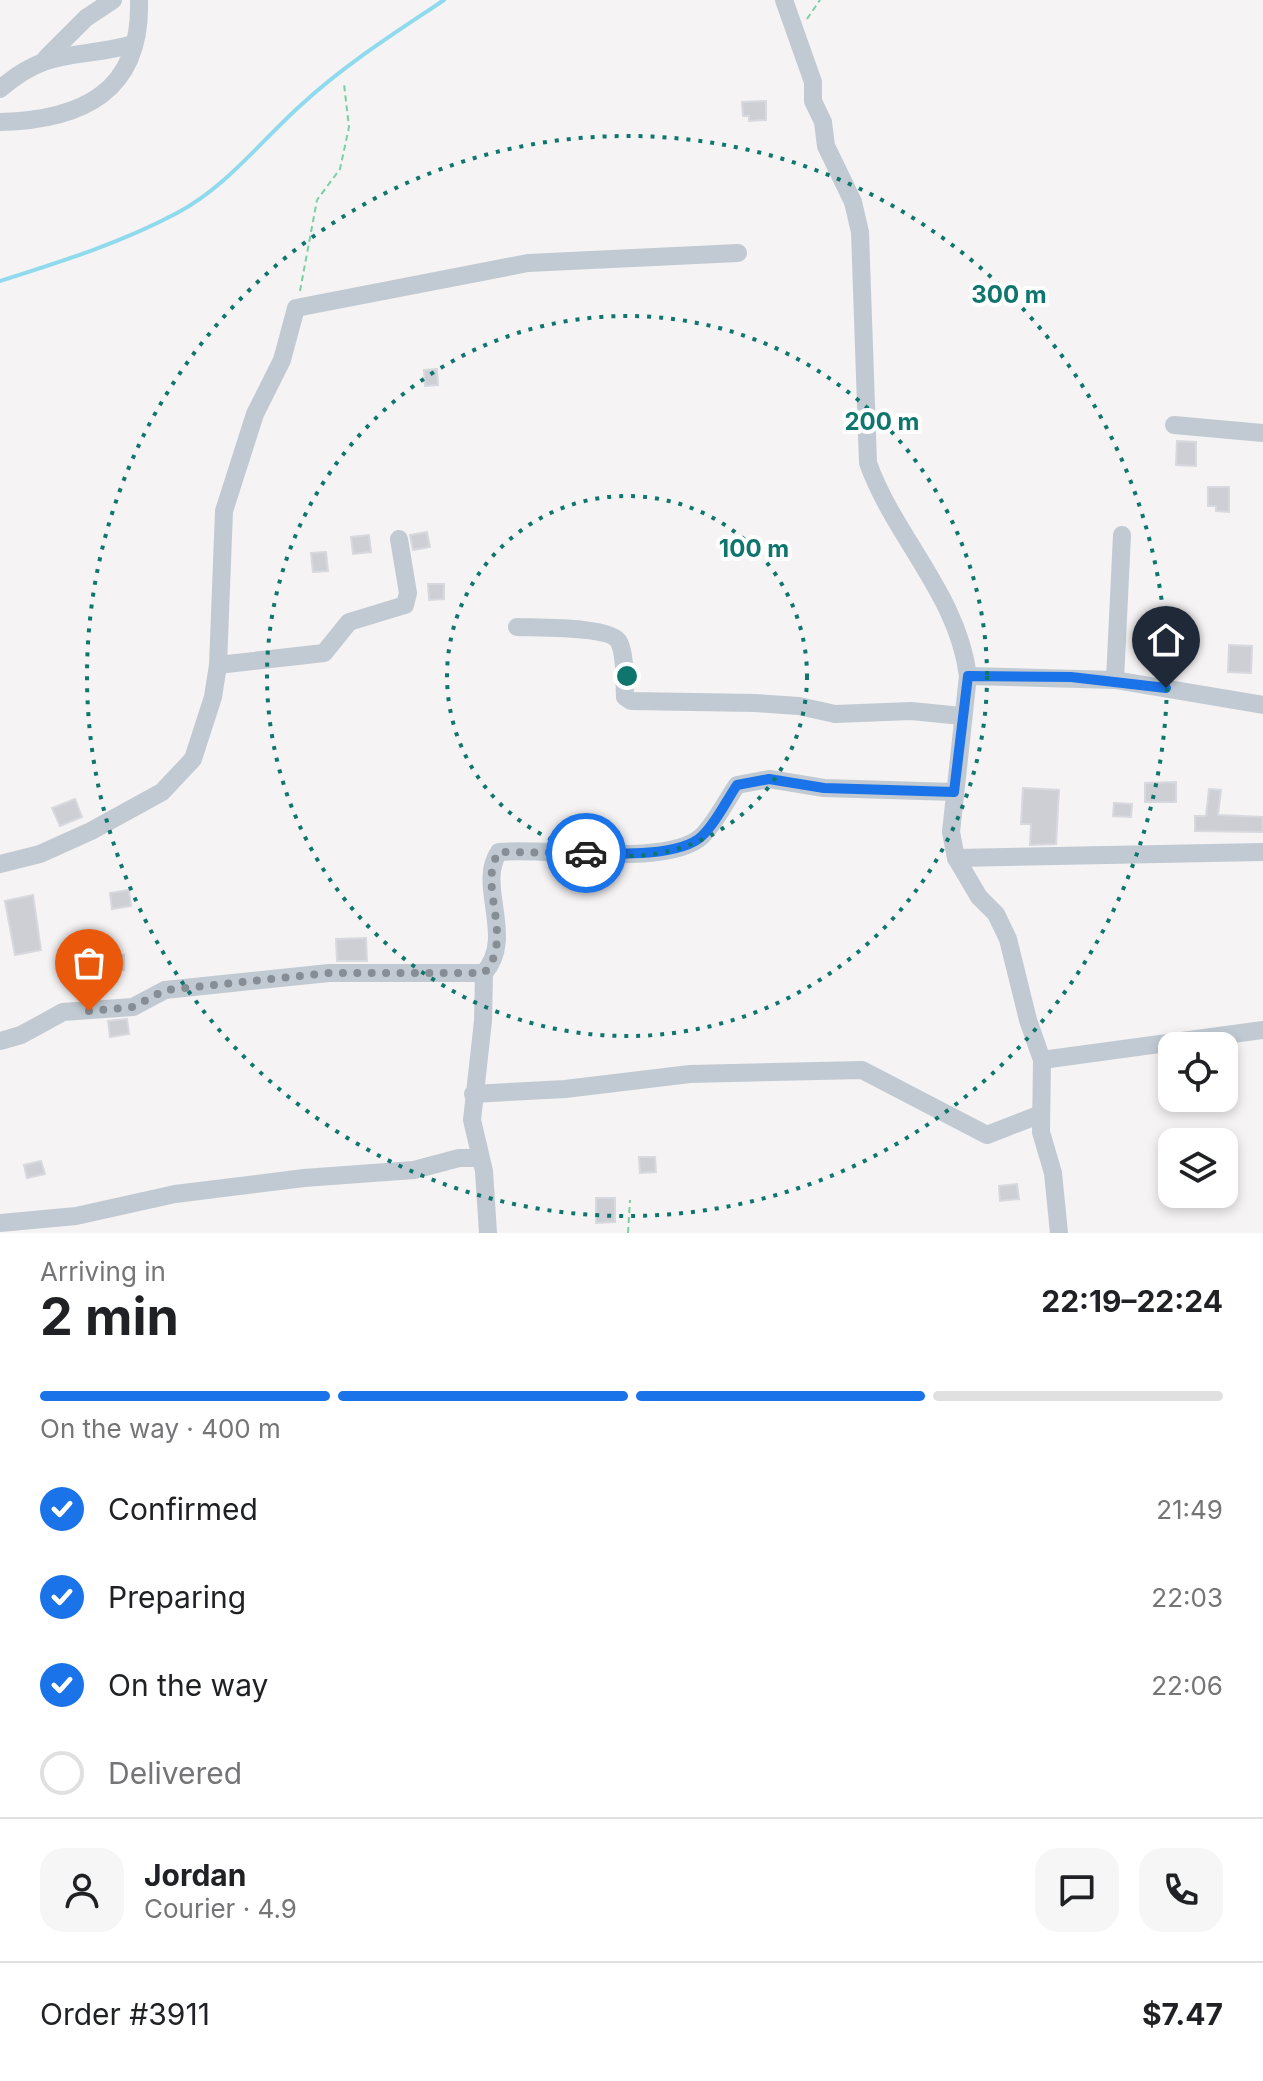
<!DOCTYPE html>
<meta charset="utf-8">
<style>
body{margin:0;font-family:Inter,sans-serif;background:#f6f6f6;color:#202124;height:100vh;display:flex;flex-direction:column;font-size:30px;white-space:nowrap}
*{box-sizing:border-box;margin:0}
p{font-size:26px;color:#757577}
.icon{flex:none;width:44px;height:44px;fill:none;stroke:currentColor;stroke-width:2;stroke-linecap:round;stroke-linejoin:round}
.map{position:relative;height:1233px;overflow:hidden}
.details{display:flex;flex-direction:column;background:#fff;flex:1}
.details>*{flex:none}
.tools{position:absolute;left:1158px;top:1032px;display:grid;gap:16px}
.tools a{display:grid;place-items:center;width:80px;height:80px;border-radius:16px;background:#fff;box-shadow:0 4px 12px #0003;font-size:40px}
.pin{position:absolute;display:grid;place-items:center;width:68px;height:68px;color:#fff;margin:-82px -34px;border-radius:50% 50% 50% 0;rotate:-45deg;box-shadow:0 0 8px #0007}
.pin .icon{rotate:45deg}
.courier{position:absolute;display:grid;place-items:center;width:80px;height:80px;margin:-40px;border:6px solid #1a73e8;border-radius:50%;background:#fff;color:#222;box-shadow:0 2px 10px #0007}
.overview em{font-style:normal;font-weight:700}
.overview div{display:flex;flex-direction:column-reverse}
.overview{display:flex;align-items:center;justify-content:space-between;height:136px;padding:0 40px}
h1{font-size:52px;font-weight:700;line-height:60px}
.bar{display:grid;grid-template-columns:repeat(4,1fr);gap:12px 8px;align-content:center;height:96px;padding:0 40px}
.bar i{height:10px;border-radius:6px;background:#e0e0e0}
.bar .active{background:#1a73e8}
.bar p{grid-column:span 4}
.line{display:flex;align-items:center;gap:20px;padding:0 40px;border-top:2px solid #e0e0e0}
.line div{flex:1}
.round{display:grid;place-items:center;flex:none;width:84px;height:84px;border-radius:24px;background:#f6f6f6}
ol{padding:0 40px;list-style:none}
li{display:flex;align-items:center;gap:24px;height:88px}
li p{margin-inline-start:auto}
li .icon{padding:8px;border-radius:50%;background:#1a73e8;color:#fff;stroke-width:4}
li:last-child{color:#757577}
li i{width:44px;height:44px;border:4px solid #e0e0e0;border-radius:50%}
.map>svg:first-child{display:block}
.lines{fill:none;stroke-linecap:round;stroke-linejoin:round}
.stream{stroke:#90daee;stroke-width:4}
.building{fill:#cdcfd5;stroke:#d7d9de;stroke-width:2}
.path{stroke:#7ad0a6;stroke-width:2;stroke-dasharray:6 4;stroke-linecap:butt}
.minor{stroke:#c1cad2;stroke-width:18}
.done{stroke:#868d94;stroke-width:8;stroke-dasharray:0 14.4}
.route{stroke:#1a73e8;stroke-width:10}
.ring{fill:none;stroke:#0f766e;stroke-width:4;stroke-dasharray:4 8}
.centre{fill:#0f766e;stroke:#fff;stroke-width:4}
.ring-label{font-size:24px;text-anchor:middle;font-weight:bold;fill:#0f766e;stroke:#fff;stroke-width:8;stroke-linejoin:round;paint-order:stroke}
</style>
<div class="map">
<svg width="1263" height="1233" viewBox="0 0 1263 1233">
<rect width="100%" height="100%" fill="#f5f3f3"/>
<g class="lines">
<path class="stream" d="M0,281C60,262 121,243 177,213C226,187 260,142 301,105C344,65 395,33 444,0"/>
</g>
<g class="building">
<path d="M766,101V120L749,121V116H743L742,102Z"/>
<path d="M437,369L438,385L425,386L424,370Z"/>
<path d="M1177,441L1196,442V466L1176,465Z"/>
<path d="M1208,487H1229V512L1216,511V506H1208Z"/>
<path d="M427,532L430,547L413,550L410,535Z"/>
<path d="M369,535L371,552L353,554L351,537Z"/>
<path d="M326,552L328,571L313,572L311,553Z"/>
<path d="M428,584H444V599L429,600Z"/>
<path d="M1229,645L1252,646L1251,673L1228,672Z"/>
<path d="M1176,782V802H1145V783Z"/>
<path d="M1023,788L1059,790L1056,844L1030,845L1031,824H1021Z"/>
<path d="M1209,789L1221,790L1218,815L1263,817V832L1195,831V816H1206Z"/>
<path d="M75,799L82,817L60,826L52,808Z"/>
<path d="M1114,803L1132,804L1131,817L1113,816Z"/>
<path d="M129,890L131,906L112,909L110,893Z"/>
<path d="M33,895L41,950L15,955L5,901Z"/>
<path d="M366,938L367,961H337L336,939Z"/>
<path d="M71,954L124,955V970L70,968Z"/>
<path d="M127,1019L129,1034L110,1037L108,1021Z"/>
<path d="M639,1157H655L656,1172L640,1173Z"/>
<path d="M41,1161L45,1174L27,1178L24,1165Z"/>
<path d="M1017,1184L1019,1199L1000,1201L999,1186Z"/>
<path d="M596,1198H615V1222L596,1223Z"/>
</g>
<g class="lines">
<g class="path">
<path d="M807,19L820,0"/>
<path d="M300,291L317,200L340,169L349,127L344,84"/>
<path d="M628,1233L630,1200"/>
</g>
<g class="minor">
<path d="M784,0L813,82V101L823,122L826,146L853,202L860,232L868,463C895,538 958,595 968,676L951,832L956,858L979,897L996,914L1008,939L1028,1020L1042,1060L1041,1132L1053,1173L1059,1233"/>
<path d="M46,58L86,18L113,0"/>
<path d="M0,89C50,46 76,60 134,44"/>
<path d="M0,122C82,120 142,92 139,0"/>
<path d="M1174,425L1263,433"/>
<path d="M517,627C536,628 611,626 619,642C626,656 624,682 625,697L631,701L755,703L799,706L835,714L911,711L962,716"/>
<path d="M218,665L324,653L349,622L405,605L408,593L399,539"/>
<path d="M968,676L1115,680L1263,705"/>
<path d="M1115,680L1122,535"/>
<path d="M956,858L1263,852"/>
<path d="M0,864L40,854L91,831L162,792L193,759L213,697L218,665L224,511L255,414L282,360L296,308L528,263L738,253"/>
<path d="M0,1041L21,1035L63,1012L133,1007L165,990L329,973H484"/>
<path d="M1042,1060L1263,1030"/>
<path d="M473,1094L565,1089L690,1074L862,1070L987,1135L1041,1114"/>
<path d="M0,1223L76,1216L175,1194L304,1178L414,1170L459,1158H480"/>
<path d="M488,1233L484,1171L472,1120L483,1021L484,973C516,937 476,885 499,852C545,847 669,868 702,836C716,822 726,801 737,785L769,779L824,788L954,792"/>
</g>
</g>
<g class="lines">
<path class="done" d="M89,1011L133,1007L165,990L329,973H484C516,938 476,885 499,852L586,853"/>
<path class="route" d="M586,853C615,854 680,857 702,836C716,823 726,801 737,785L769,779L824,788L954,792L968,676L1071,677L1166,688"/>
</g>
<g class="ring">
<circle cx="627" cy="676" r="180"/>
<circle cx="627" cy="676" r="360"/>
<circle cx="627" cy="676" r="540"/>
</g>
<circle cx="627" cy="676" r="12" class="centre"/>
<g class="ring-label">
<text x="1009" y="303">300 m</text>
<text x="882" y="430">200 m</text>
<text x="754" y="557">100 m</text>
</g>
</svg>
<div class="tools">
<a><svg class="icon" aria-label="locate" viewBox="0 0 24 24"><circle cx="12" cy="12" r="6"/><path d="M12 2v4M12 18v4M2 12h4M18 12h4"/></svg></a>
<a><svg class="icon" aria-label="layers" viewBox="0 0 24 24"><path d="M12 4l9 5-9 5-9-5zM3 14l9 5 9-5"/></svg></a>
</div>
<div class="pin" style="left:89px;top:1011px;background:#ea580c"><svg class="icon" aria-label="bag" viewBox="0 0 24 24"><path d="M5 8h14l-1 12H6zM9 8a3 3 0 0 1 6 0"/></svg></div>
<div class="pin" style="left:1166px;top:688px;background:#1f2937"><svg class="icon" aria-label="home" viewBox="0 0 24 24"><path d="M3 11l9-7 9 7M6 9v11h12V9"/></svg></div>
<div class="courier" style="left:586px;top:853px"><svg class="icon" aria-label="car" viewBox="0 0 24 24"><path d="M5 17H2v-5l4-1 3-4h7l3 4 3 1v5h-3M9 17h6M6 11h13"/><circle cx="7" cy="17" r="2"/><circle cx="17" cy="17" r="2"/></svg></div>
</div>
<section class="details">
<div class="overview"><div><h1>2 min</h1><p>Arriving in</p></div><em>22:19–22:24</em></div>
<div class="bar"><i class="active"></i><i class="active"></i><i class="active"></i><i></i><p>On the way · 400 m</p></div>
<ol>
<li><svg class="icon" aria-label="check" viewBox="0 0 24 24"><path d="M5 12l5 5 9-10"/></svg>Confirmed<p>21:49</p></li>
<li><svg class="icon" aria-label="check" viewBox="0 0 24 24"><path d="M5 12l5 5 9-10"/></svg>Preparing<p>22:03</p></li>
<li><svg class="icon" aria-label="check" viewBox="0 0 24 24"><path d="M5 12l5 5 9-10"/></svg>On the way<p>22:06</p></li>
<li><i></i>Delivered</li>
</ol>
<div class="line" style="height:144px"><a class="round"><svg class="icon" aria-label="person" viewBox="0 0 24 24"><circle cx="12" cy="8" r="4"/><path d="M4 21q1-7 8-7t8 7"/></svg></a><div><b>Jordan</b><p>Courier · 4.9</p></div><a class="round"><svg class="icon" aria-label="chat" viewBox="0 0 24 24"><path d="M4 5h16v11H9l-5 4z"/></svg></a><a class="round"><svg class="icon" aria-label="phone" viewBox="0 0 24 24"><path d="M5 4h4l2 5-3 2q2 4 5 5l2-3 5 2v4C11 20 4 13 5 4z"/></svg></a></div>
<div class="line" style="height:104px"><div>Order #3911</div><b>$7.47</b></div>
</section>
